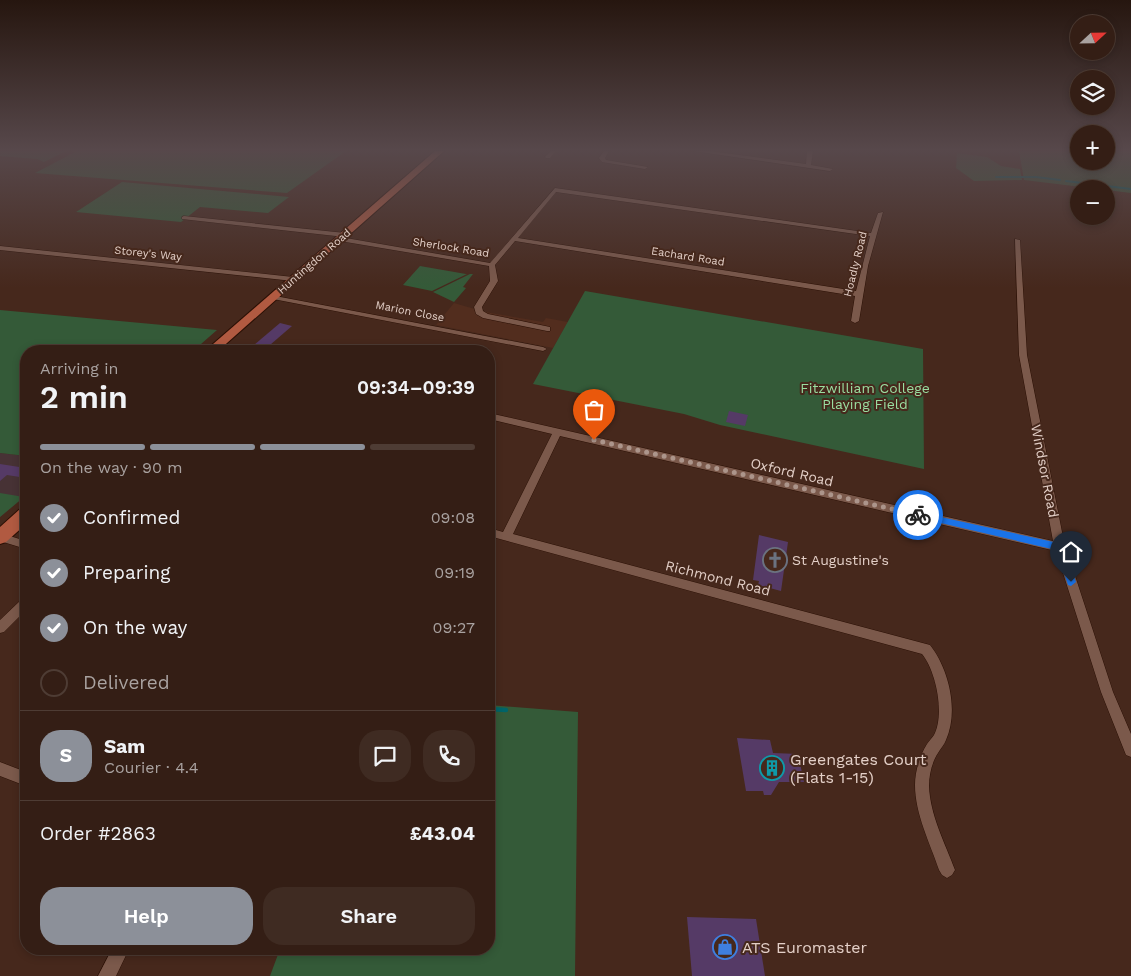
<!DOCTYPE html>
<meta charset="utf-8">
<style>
body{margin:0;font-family:"Work Sans",sans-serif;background:#3f2b22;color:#f1f3f6;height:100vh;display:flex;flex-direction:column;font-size:19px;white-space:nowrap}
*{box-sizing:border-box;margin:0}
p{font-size:16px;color:#a9a2a0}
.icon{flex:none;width:28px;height:28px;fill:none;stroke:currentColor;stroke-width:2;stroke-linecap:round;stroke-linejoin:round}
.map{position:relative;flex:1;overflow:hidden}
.sheet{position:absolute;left:20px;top:345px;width:475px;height:610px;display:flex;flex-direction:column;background:#341e15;border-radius:20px;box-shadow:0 2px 8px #0003,0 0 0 1px #4e3c34}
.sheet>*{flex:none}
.needle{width:32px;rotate:68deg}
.tools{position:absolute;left:1070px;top:15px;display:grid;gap:10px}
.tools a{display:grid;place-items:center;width:45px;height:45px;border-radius:50%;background:#341e15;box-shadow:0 2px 8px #0003,0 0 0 1px #4e3c34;font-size:25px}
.pin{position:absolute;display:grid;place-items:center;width:42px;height:42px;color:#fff;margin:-51px -21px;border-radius:50% 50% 50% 0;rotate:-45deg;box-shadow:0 0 5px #0007}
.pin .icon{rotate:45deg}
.courier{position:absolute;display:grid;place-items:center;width:50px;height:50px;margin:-25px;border:4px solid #1a73e8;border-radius:50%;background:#fff;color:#222;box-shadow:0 1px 6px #0007}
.head em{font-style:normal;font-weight:600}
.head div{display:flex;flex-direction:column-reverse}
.head{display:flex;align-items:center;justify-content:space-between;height:85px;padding:0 20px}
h1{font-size:32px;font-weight:600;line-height:38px}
.bar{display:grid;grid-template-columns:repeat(4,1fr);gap:8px 5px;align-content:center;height:60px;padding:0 20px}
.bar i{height:6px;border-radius:4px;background:#4e3c34}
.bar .active{background:#8c9099}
.bar p{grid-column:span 4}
.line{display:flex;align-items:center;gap:12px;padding:0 20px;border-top:1px solid #4e3c34}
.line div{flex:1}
.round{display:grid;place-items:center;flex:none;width:52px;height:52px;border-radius:20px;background:#3f2b22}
ol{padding:0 20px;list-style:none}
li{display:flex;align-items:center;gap:15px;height:55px}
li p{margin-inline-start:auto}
li .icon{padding:5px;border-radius:50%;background:#8c9099;color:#fff;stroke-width:4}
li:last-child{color:#a9a2a0}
li i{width:28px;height:28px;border:2px solid #4e3c34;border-radius:50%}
.button{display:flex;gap:10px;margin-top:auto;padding:10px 20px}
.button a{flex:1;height:58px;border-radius:20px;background:#8c9099;color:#fff;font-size:20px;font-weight:600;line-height:58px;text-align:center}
.button a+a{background:#3f2b22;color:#f1f3f6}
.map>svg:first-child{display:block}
.built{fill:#522d1e}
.education{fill:#473235}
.green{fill:#345a38}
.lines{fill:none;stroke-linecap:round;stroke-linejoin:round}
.stream-far1{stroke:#006468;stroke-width:2}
.stream{stroke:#006468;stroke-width:4.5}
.building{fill:#553a66}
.minor-casing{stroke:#2b1005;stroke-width:1}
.primary-casing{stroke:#2b1005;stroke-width:2}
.minor{fill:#7b594b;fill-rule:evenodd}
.primary{fill:#b15a41;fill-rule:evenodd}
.route{fill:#1a73e8}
.done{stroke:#ac958b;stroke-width:5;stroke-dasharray:0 9}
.labels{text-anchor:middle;stroke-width:4;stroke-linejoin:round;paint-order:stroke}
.far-street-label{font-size:11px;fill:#e3cfc7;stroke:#46281c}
.park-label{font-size:14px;fill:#9adda0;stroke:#46281c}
.street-label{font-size:14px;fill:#e3cfc7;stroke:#46281c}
.poi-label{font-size:14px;fill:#e3cfc7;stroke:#46281c;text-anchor:start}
.near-poi-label{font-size:16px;fill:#e3cfc7;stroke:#46281c;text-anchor:start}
</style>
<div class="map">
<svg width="1131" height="976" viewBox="0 0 1131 976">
<rect width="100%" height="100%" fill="#46281c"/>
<path class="built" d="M454,303L485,312L543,322L546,318L568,322L553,348L436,325Z"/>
<path class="education" d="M0,453L26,456V495L0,517Z"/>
<g class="green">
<path d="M0,151H66L44,162L37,159L0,156Z"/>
<path d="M77,151H346L287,193L35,173Z"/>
<path d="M1019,151H1079V161H1106V151H1131V193L1024,180Z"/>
<path d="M957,153L987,157L1001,166L1020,169L1022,180L974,181L956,168Z"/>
<path d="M122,182L289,197L268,213L200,207L181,222L76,212Z"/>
<path d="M420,266L466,274H467L432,291L403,285Z"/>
<path d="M470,274H473L463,287L466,288L454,302L433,292Z"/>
<path d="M585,291L923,349L924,469L720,425L684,414L533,384Z"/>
<path d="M0,310L217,330L193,351H26V456L0,453Z"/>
<path d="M0,493L24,497L0,517Z"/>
<path d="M489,705L578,712L575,976H270L280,949H489Z"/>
</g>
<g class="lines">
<g class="stream-far1">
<path d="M996,177H1036L1060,180"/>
<path d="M1066,181L1131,189"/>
</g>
<path class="stream" d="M489,709L506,710"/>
</g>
<g class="building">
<path d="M280,323L292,326L263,351H247Z"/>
<path d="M729,411L748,415L745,426L726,422Z"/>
<path d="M0,464L26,468V478L7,475L0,481Z"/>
<path d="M759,535L788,542L781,591L758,585L759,581L753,580Z"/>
<path d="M737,738L770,740L773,753L798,754L804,782H779L771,795H764L763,791H746Z"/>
<path d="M687,917L756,919L765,976H692Z"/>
</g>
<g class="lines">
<defs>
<g id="minor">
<path d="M551,151H556L550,158H546L545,157Z"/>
<path d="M604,151H609L605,158L606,160L648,167L645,169L602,162L599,158Z"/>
<path d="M693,151H709L806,164L807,151H813L811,165L833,169L830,171Z"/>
<path d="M555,188L871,233L878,213L883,212L868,266L859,321L855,323L851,321L855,296L515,241L495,265L498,281L482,307L483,311L488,314L550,327V331H547L483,318L476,314L474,307L490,281L489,266L340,241L337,239L340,237L490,263ZM556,192L870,236L856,291L518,238Z"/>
<path d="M184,216L345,233L348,235L345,237L182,219V217Z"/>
<path d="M1015,239L1020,240L1027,355L1064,542L1113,692L1131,734V757L1126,755L1101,692L1056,551L560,436L513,534L930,645C949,669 959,711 946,740C944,745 941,748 938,753C932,762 929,775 929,786C930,815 945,843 955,870L952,875L947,878L942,875L939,870C930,843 915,814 915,785C915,771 920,755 927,744C929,741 932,738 934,735C945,714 936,671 922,654L489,536V528L503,532L552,434L489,419V413L1053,541L1019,355Z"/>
<path d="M0,246L293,277L297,279L293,281L0,250Z"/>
<path d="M270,295L543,347L547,349L543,351L273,299H270Z"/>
<path d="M0,533L26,541V549L0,541Z"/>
<path d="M26,598V610L4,632L0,633V620L22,599Z"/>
<path d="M0,762L26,772V786L0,776Z"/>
<path d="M112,949H129L116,976H98Z"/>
</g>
<g id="primary">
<path d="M435,151H444L218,351H205Z"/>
<path d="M26,508V524L6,542L0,544V527L20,509Z"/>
</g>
</defs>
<use href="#minor" class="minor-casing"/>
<use href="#primary" class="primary-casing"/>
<use href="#minor" class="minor"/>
<use href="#primary" class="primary"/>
</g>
<linearGradient id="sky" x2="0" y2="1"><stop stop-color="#26160f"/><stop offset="0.52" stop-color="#57484b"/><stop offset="1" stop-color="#57484b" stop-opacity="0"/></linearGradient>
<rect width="1131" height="288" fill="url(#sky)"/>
<path class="route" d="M918,512L1063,544L1076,582L1071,586L1068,585L1056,550L915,517V513Z"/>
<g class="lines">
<path class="done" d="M594,440L918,515"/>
</g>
<defs>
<symbol id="church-ring" viewBox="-11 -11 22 22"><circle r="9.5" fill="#46281c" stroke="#6b7280" stroke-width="1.5"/><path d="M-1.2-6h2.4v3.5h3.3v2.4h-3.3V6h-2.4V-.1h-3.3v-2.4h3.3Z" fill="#6b7280"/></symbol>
<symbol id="building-ring" viewBox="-11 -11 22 22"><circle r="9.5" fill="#46281c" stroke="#0f9aa8" stroke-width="1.5"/><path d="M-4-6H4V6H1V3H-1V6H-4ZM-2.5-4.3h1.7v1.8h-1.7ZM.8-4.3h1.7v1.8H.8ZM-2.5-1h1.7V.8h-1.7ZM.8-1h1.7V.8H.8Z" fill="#0f9aa8"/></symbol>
<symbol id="shop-ring" viewBox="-11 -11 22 22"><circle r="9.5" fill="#46281c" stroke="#3f7fe0" stroke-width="1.5"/><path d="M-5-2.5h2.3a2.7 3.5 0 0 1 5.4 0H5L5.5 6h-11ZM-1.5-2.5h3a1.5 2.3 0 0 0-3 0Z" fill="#3f7fe0"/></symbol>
</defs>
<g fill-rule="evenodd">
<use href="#church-ring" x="761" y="546" width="28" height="28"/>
<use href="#building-ring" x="758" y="754" width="28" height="28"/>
<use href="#shop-ring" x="711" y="933" width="28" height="28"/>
</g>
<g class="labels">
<g class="far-street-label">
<text transform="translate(451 247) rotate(9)" y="4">Sherlock Road</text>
<text transform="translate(148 253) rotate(6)" y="4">Storey's Way</text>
<text transform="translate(688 256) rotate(9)" y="4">Eachard Road</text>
<text transform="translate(314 261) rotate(-41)" y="4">Huntingdon Road</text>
<text transform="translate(855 264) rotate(-76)" y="4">Hoadly Road</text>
<text transform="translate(410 311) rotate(11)" y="4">Marion Close</text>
</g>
<g class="park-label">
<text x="865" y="393">Fitzwilliam College<tspan x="865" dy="16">Playing Field</tspan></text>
</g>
<g class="street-label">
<text transform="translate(1045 471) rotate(79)" y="5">Windsor Road</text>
<text transform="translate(792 472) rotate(13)" y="5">Oxford Road</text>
<text transform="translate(718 578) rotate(14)" y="5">Richmond Road</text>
</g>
<g class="poi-label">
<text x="792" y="565">St Augustine's</text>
</g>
<g class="near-poi-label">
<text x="790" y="765">Greengates Court<tspan x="790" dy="18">(Flats 1-15)</tspan></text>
<text x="742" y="953">ATS Euromaster</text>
</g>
</g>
</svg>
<div class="tools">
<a><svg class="needle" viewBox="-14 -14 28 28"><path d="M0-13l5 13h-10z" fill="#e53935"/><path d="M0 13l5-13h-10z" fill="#a9a2a0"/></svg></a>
<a><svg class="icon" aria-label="layers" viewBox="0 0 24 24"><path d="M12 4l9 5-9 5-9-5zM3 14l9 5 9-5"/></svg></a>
<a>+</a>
<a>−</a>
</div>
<div class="pin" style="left:594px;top:440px;background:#ea580c"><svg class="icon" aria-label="bag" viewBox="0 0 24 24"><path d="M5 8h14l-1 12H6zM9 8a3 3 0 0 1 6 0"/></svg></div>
<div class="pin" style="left:1071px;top:582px;background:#1f2937"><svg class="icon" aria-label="home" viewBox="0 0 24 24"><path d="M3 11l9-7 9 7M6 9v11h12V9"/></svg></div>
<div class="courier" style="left:918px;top:515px"><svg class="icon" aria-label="bike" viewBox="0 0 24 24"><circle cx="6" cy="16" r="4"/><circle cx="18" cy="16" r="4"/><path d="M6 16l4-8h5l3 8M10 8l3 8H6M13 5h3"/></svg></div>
<section class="sheet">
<div class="head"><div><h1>2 min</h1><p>Arriving in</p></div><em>09:34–09:39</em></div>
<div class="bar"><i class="active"></i><i class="active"></i><i class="active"></i><i></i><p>On the way · 90 m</p></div>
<ol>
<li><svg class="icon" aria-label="check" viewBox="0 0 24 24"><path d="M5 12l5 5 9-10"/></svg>Confirmed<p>09:08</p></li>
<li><svg class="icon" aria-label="check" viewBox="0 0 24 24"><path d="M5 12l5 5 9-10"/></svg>Preparing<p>09:19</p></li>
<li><svg class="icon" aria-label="check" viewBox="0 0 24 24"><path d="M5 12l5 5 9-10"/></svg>On the way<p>09:27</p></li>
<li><i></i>Delivered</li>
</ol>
<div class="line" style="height:90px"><b class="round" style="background:#8c9099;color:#fff">S</b><div><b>Sam</b><p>Courier · 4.4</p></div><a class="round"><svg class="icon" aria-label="chat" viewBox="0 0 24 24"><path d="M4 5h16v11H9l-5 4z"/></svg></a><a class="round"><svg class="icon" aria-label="phone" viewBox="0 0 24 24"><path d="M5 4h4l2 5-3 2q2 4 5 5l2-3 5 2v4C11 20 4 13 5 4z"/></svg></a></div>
<div class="line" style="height:65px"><div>Order #2863</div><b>£43.04</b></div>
<div class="button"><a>Help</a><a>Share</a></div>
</section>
</div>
